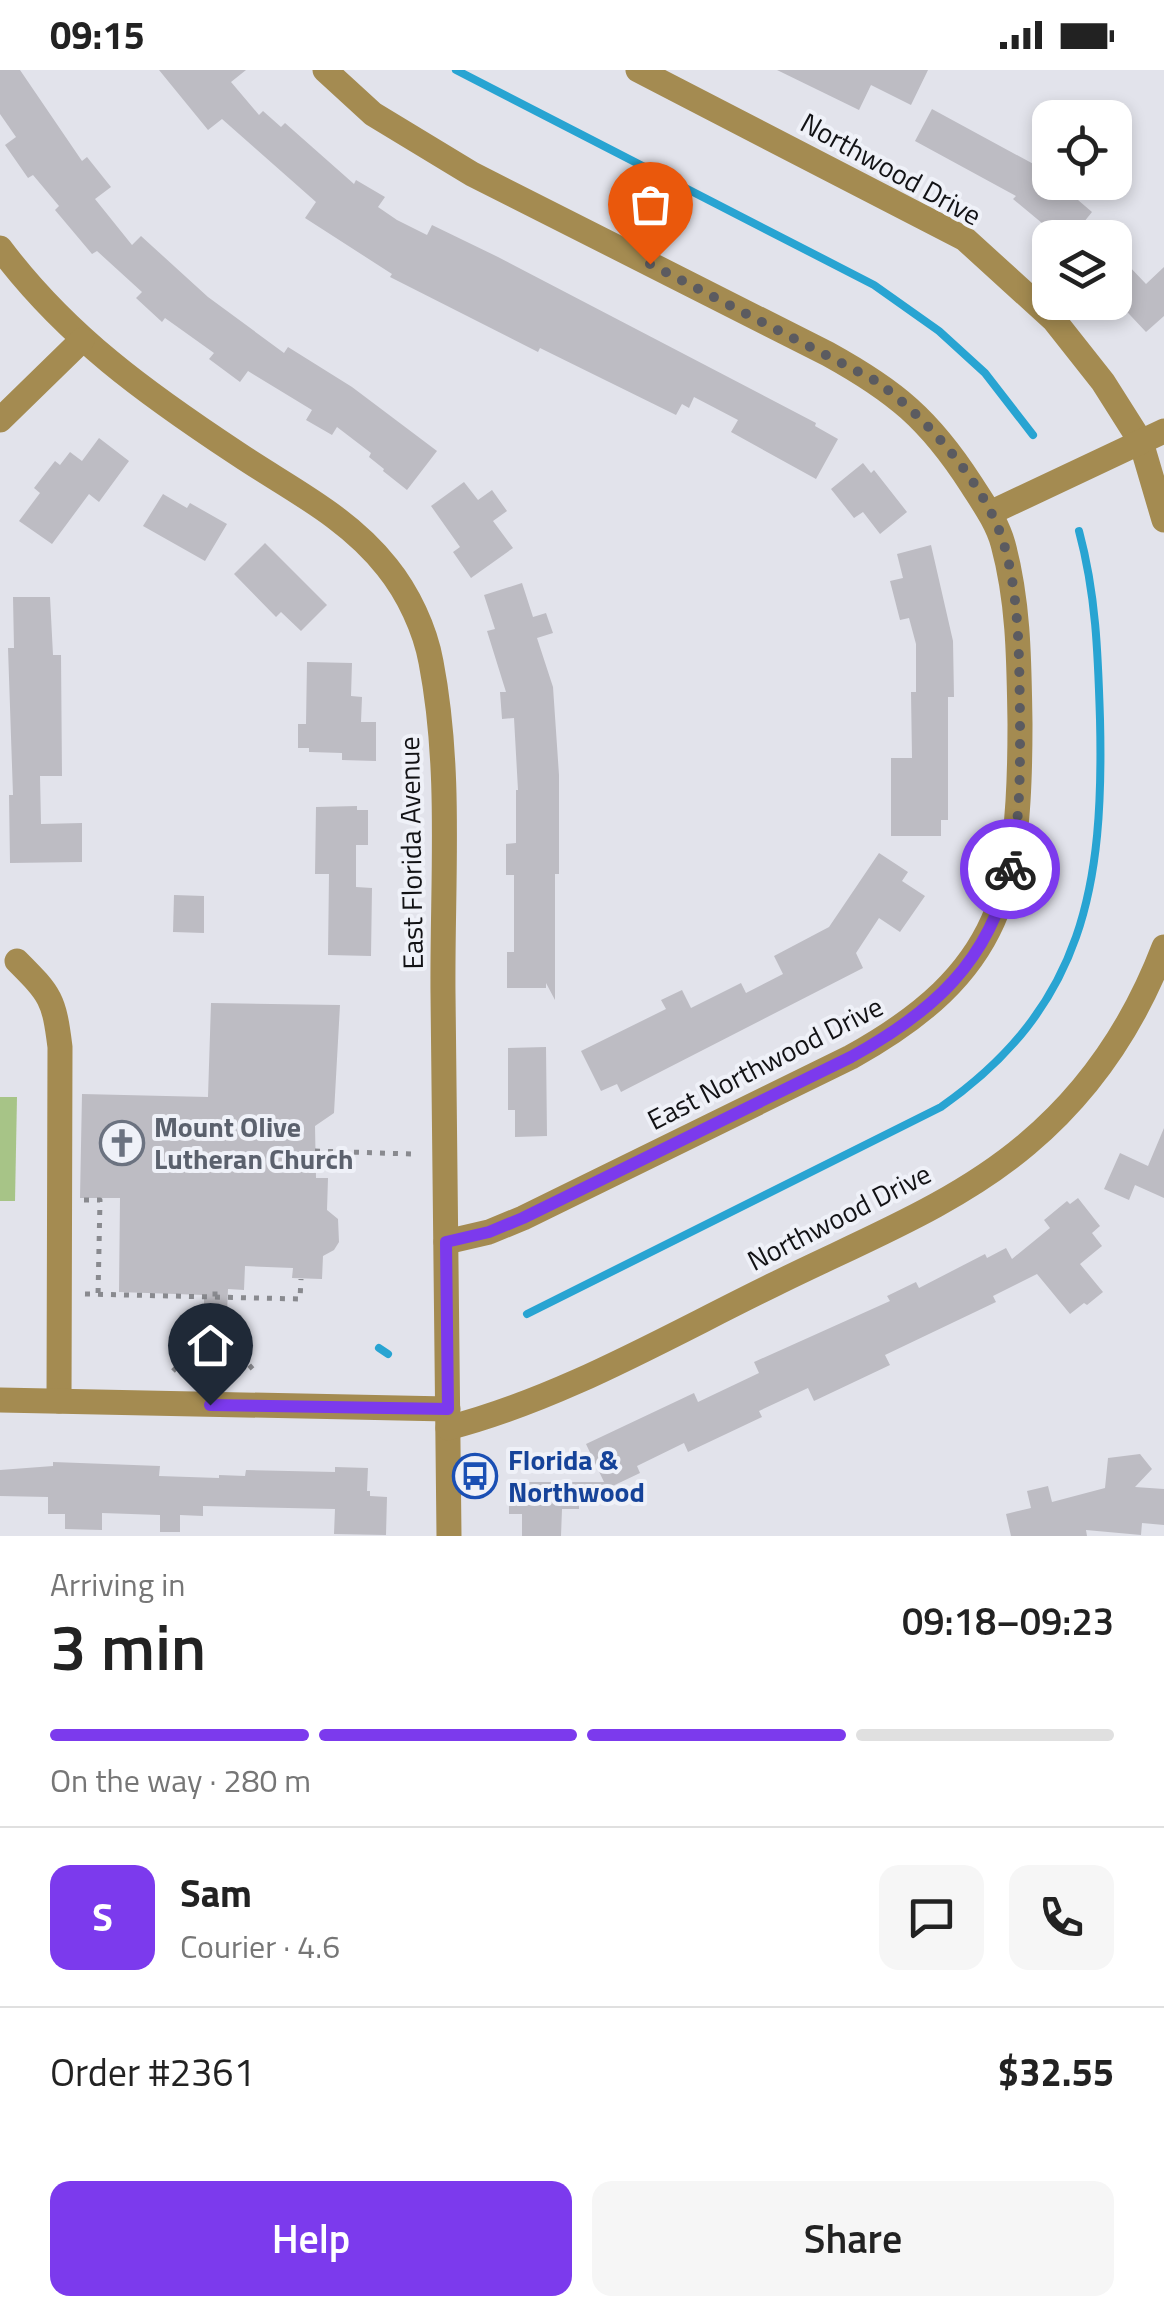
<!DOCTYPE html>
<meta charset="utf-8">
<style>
body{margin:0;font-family:"Titillium Web",sans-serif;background:#f6f6f6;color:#222;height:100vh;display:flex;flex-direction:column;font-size:38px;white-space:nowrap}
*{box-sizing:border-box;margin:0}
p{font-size:32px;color:#767676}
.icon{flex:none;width:55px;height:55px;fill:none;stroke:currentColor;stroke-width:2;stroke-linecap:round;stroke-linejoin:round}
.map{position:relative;height:1466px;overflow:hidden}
.panel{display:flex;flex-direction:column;background:#fff;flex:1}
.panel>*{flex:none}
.fabs{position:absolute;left:1032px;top:30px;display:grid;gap:20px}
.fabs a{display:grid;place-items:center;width:100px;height:100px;border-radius:20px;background:#fff;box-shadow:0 5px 15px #0003;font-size:50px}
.pin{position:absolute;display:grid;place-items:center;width:85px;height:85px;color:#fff;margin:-102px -42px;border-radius:50% 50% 50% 0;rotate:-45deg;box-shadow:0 0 10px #0007}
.pin .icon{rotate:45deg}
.courier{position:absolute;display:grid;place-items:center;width:100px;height:100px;margin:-50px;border:8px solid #7c3aed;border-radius:50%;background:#fff;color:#222;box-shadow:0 2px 12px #0007}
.head em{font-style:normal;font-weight:600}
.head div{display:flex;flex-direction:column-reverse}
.head{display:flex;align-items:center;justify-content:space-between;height:170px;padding:0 50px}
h1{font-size:65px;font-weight:600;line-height:75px}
.bar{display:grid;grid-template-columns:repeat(4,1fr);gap:15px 10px;align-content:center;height:120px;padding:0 50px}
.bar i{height:12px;border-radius:8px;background:#e0e0e0}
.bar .current{background:#7c3aed}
.bar p{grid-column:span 4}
.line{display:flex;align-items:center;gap:25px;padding:0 50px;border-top:2px solid #e0e0e0}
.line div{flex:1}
.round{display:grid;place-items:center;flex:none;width:105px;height:105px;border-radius:20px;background:#f6f6f6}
.button{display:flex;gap:20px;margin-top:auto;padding:20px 50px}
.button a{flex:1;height:115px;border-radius:20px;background:#7c3aed;color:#fff;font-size:40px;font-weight:600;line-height:115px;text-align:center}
.button a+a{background:#f6f6f6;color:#222}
.status{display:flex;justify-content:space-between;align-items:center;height:70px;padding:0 50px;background:#fff;direction:ltr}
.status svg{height:28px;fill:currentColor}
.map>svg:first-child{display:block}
.green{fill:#a7c487}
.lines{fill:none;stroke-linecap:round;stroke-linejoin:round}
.stream{stroke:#28a4d2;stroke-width:8}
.building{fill:#bdbcc3}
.path{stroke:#898a8f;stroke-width:5;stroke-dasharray:5 8;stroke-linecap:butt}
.minor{stroke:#a48b51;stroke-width:25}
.done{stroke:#5b5b60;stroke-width:10;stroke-dasharray:0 18}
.route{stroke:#7c3aed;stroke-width:12}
.labels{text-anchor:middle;stroke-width:8;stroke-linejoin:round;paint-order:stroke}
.street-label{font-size:28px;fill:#121215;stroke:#eff1f8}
.worship-label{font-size:28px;font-weight:bold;fill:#5b616d;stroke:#eff1f8;text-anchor:start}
.transit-label{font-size:28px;font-weight:bold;fill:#164399;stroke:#eff1f8;text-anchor:start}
</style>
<div class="status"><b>09:15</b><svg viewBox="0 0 49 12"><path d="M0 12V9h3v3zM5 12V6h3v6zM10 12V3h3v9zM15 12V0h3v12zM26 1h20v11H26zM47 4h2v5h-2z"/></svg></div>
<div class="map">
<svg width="1164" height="1466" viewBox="0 0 1164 1466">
<rect width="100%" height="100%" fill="#e2e3eb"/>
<path class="green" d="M0,1027H17L15,1131H0Z"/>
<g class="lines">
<g class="stream">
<path d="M456,0L874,215L939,261L985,303L1033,365"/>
<path d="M670,129L676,114"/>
<path d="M527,1244L941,1037C1085,936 1104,814 1100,649C1098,584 1096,524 1079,461"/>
<path d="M379,1278L388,1284"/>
</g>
</g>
<g class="building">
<path d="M0,0H20L82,91L87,87L111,117L95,129L132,175L141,166L208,227L284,283L288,277L352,317L437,381L407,420L383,401L384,399L369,387L371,383L337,357L332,365L306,350L312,340L248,301L240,312L209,289L214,283L165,248L162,252L136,228L142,222L97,181L92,184L55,140L59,136L33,105L28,108L5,75L16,67L0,44Z"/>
<path d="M159,0H246L231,12L259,45L263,41L281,57L285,53L354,114L356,110L385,127L378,137L397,150L427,165L432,155L498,187L816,353L815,356L838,369L816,409L731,362L738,350L694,327L689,338L682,334L676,345L540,278L538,282L390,207L392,204L305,148L316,132L222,49L208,60Z"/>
<path d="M777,0H928L911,35L871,15L859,40Z"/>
<path d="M932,39L1050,103V112H1057L1092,142L1071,168H1060L1013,129L1016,126L915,71Z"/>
<path d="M1127,194L1146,214L1164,197V246L1146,262L1115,229V206Z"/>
<path d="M99,368L129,391L99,432L89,424L52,474L19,451L40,423L34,418L55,391L60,395L70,382L82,391Z"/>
<path d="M863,393L871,403L874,400L907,442L880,464L863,442L854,448L831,419Z"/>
<path d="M464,412L478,430L492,420L507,441L493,451L513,478L471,508L453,482L460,477L431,436Z"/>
<path d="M163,424L187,438L190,433L227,454L205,491L143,456Z"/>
<path d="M265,473L327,535L301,561L281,542L276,547L234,504Z"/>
<path d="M931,475L953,571L954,627H948V750H941V766H891V688H912L911,622H916V574L909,548L900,550L890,511L903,508L897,484Z"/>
<path d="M522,513L533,547L546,543L553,563L537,568L553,617L559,705V804H555V930L546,913V918H507V882H514V805H506V774L516,773V720H518L514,648L502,649L500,622H506L487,561L495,559L484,525Z"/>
<path d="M13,527H50L53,585H61L62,706H40L41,754L82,753V792L10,793L9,725H13L8,578H14Z"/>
<path d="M307,592L352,593L351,626L362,627L361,652H376V691L342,690V683L309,682V678H298V654H306Z"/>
<path d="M357,736V740H368V775H356V817L372,818L371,886L328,885L329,804H315L316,737Z"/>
<path d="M879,783L908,802L902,811L925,826L900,862L879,848L856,883L863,898L621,1022L617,1014L601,1021L581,981L666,939L661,930L682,920L691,938L741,913L746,923L783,904L774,886L829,857Z"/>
<path d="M174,825L204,826V863L173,862Z"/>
<path d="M211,933L340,935L334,1043L315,1056L316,1108H328L327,1140L338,1149L339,1172L334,1180L323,1186L322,1209L292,1208L293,1198L245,1196L244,1220L228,1219L226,1265L204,1264V1225L119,1222L120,1128H80L82,1024L208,1027Z"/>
<path d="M546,977L547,1066L515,1067V1040H508V978Z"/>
<path d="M1164,1058V1128L1135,1115L1129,1130L1104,1119L1120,1083L1148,1096Z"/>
<path d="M1078,1128L1100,1156L1092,1163L1102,1176L1080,1194L1103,1222L1087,1235L1084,1233L1070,1244L1037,1204L993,1226L996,1232L885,1285L890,1295L814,1331L808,1318L759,1341L762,1347L688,1382L684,1373L637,1396L640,1403L579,1432V1439H562L561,1466H522V1444H509V1412H604L586,1374L694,1323L698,1332L759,1303L754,1292L890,1231L887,1226L916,1212L919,1218L985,1184L987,1188L1006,1178L1012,1189L1050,1158L1044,1150L1067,1131L1070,1134Z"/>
<path d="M1140,1384L1152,1399L1135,1417L1164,1419V1455L1142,1453L1141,1465L1086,1460L1087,1466H1011L1006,1444L1031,1438L1027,1421L1048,1416L1052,1432L1105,1418L1108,1388Z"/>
<path d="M53,1392L160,1396L159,1406L219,1408V1405L245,1406L246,1400L335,1402V1397L368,1398L367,1421H370V1426L387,1427L386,1465L334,1464L335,1439L203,1436V1446L180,1445V1462H160V1445L102,1443V1460L65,1459V1444H48V1427L0,1426V1400L53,1396Z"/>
</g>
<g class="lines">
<g class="path">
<path d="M315,1081L413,1084"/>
<path d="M84,1130H100L98,1225"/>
<path d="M85,1224L300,1229L301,1209"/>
<path d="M215,1256L256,1303"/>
<path d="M173,1301L215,1256V1219"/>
</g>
<g class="minor">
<path d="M325,0L373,44L472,104L828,284C895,321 929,349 971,414C983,433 997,452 1003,474C1019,533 1019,593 1020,654C1020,820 1004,902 851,987L523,1148L489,1162L446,1172"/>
<path d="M638,0L965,169L1054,250L1103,312L1141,372L1164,450"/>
<path d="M0,178C66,266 147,324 238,384C290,419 347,446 387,497C408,523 425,559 431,592C452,701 442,813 443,923C444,1104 448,1285 449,1466"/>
<path d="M0,350L82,270"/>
<path d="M990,443L1164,361"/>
<path d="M17,891C51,925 54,929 60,977L59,1331"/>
<path d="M0,1330L448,1339"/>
<path d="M448,1358C563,1328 668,1266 775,1214C859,1172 954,1136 1027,1074C1090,1021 1135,953 1164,877"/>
</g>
</g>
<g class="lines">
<path class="done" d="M650,194L876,311C925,346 984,412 1003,471C1020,527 1019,588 1020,646C1020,697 1021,748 1010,799"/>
<path class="route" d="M210,1335L448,1339L446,1172L489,1162L523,1148L851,987C931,943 990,892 1010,799"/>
</g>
<defs>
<symbol id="church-ring" viewBox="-11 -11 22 22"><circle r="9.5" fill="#eff1f8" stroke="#6b7280" stroke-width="1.5"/><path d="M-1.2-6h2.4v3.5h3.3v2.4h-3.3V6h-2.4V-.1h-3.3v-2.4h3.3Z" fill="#6b7280"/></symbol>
<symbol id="bus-ring" viewBox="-11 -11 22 22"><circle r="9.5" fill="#eff1f8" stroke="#1a4fb4" stroke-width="1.5"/><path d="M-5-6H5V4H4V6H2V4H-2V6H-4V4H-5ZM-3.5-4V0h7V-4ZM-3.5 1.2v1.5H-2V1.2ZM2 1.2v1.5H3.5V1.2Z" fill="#1a4fb4"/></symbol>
</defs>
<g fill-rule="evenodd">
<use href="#church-ring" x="97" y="1048" width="50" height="50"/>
<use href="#bus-ring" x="450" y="1381" width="50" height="50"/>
</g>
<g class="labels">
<g class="street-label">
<text transform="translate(891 99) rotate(29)" y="10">Northwood Drive</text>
<text transform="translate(411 783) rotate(-91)" y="10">East Florida Avenue</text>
<text transform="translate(765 993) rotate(-27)" y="10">East Northwood Drive</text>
<text transform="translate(839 1147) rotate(-27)" y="10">Northwood Drive</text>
</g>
<g class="worship-label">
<text x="154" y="1067">Mount Olive<tspan x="154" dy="32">Lutheran Church</tspan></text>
</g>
<g class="transit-label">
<text x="508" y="1400">Florida &amp;<tspan x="508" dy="32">Northwood</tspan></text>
</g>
</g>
</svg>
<div class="fabs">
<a><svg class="icon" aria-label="locate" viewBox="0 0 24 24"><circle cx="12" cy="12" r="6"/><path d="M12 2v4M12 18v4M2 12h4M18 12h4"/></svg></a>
<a><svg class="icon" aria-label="layers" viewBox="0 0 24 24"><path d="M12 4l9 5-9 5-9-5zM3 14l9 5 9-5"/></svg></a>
</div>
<div class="pin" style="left:650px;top:194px;background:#ea580c"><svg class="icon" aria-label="bag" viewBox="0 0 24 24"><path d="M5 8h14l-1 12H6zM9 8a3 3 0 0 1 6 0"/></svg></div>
<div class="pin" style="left:210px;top:1335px;background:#1f2937"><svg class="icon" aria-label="home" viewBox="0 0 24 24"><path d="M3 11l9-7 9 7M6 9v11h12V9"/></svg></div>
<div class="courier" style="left:1010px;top:799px"><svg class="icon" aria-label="bike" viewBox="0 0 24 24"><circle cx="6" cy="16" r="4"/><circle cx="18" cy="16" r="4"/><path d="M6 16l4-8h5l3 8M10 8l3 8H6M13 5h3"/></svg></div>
</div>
<section class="panel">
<div class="head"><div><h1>3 min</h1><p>Arriving in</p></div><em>09:18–09:23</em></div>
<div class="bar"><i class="current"></i><i class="current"></i><i class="current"></i><i></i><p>On the way · 280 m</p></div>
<div class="line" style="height:180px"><b class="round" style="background:#7c3aed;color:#fff">S</b><div><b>Sam</b><p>Courier · 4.6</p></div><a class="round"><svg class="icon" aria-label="chat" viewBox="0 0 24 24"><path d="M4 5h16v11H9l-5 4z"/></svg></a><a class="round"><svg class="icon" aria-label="phone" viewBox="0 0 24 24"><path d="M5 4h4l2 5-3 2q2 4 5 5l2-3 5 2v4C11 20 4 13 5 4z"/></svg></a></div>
<div class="line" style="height:130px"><div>Order #2361</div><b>$32.55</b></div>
<div class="button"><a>Help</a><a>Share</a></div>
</section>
